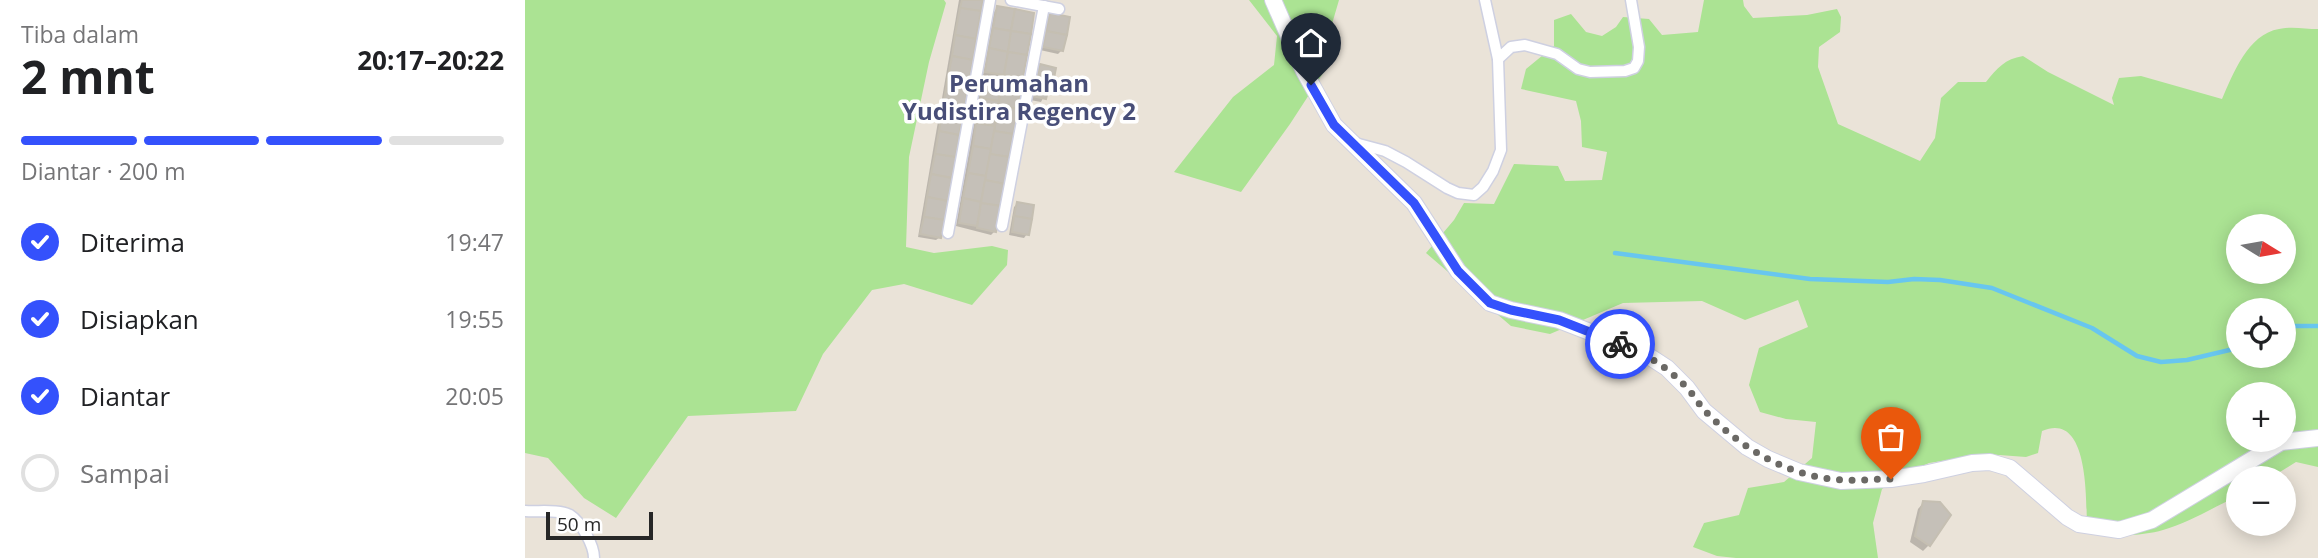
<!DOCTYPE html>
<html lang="id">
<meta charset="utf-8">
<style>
body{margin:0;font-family:"Open Sans",sans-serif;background:#f2f2f2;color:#202124;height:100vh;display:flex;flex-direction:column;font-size:26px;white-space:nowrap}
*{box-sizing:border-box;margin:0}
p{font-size:23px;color:#757577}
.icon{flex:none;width:38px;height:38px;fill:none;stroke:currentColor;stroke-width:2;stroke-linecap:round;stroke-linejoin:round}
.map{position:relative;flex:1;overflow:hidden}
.panel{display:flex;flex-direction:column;background:#fff;width:525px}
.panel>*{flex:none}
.needle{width:46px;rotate:101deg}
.buttons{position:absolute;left:1701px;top:214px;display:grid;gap:14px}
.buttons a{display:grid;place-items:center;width:70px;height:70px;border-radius:50%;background:#fff;box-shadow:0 4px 18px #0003;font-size:35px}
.scale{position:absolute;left:21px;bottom:18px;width:107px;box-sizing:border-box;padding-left:7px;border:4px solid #272727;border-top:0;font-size:19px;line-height:24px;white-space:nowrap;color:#272727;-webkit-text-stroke:5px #fff;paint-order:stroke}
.pin{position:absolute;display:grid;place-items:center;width:60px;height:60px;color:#fff;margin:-72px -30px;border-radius:50% 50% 50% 0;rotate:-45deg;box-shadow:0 0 7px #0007}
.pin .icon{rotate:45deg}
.courier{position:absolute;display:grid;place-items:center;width:70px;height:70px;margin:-35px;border:5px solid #3451fc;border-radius:50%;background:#fff;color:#222;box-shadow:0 2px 9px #0007}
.head em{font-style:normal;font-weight:700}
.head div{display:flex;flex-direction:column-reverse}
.head{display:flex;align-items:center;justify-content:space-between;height:119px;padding:0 21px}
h1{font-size:46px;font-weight:700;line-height:52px}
.bar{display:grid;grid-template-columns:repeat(4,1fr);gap:10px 7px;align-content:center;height:84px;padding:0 21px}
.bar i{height:9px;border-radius:5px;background:#e0e0e0}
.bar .on{background:#3451fc}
.bar p{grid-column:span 4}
ol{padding:0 21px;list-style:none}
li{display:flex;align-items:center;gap:21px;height:77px}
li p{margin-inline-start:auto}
li .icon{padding:7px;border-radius:50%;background:#3451fc;color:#fff;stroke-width:4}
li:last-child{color:#757577}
li i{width:38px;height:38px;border:4px solid #e0e0e0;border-radius:50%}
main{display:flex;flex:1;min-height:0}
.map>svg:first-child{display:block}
.green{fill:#abe393;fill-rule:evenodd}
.shadow{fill:#0003}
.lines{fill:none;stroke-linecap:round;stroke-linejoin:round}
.stream{stroke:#68c6ef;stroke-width:4.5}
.building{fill:#c5c0b8;stroke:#c5bfb2;stroke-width:2}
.street-casing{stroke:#ced0e1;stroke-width:13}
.secondary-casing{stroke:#ced0e1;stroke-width:18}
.street{stroke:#fff;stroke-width:10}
.secondary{stroke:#fff;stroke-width:16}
.done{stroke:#6b6965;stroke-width:7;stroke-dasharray:0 12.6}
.route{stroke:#3451fc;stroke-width:9}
.labels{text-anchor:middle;stroke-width:7;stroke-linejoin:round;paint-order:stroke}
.neighbourhood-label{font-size:24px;font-weight:bold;fill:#484e78;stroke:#fff}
</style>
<main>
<section class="panel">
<div class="head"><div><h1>2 mnt</h1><p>Tiba dalam</p></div><em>20:17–20:22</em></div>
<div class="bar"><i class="on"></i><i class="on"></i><i class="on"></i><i></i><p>Diantar · 200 m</p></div>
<ol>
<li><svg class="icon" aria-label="check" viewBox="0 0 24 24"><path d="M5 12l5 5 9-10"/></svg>Diterima<p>19:47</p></li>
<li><svg class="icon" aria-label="check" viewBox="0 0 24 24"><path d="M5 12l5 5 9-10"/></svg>Disiapkan<p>19:55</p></li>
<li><svg class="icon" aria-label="check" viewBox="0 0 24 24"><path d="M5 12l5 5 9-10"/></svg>Diantar<p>20:05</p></li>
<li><i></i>Sampai</li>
</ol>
</section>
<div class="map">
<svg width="1793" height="558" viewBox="0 0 1793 558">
<rect width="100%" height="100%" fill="#eae3d8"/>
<g class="green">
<path d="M0,0H419L421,3L404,62L384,157L381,247L409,253L467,246L483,250L482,265L447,305L379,284L347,290L298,354L271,411L163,416L91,518L59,498L23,458L0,453Z"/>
<path d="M724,0H814L807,24L804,64L765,124L716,192L649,172L708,97L749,65L752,36Z"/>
<path d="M1179,0H1218L1219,6L1228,18L1282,15L1312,9L1316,17L1315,32L1294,47L1293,67L1313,124L1395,161L1410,138L1416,98L1433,82H1461C1472,68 1480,59 1498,56L1523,72L1589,105L1587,98L1594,78L1616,76L1697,99C1708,74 1723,34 1754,29C1766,26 1781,29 1793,29V467L1771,462L1745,478H1713V496C1689,507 1663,523 1638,530C1618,536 1581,538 1562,530C1561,502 1565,410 1517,431L1513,453L1501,457L1461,454L1404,463L1380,474L1357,489L1348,523L1353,558H1211L1192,556L1168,547L1179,523L1214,515L1223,488L1259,482L1287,458L1291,422L1261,419L1235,412L1224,385L1234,348L1283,327L1273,300L1220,320L1177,301L1098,303L1025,334L986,326L901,253L929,220L939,203L969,204L989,164L1033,166L1040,181L1077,180L1082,152L1057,147L1056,121L1051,101L996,89L1001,69L1029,46V20L1046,14L1061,32L1077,36L1091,27L1098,17L1124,19L1137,35L1173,32ZM1713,226H1759V271H1713ZM1713,310H1759V355H1713ZM1713,394H1759V439H1713Z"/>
</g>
<g class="shadow">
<path d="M434,0H456L415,237L411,240L393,237Z"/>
<path d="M472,8L496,77L493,81L458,75L469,12Z"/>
<path d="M525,15L537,50L533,54L515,50L522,18Z"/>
<path d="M515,66L526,82L516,102L505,100L512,70Z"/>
<path d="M460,80L495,85L470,231L466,235L431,226L456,83Z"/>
<path d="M492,204L502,234L499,238L484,235L489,207Z"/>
<path d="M1398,503L1404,545L1398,551L1385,542L1393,509Z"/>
</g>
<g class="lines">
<g class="stream">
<path d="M1090,253L1285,279L1363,282L1389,279L1415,280L1467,288L1567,328L1612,356L1636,362L1662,360L1713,348"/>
<path d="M1759,326H1793"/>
</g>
</g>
<g class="building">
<path d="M437,0H458L456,11L435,8Z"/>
<path d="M472,6L490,9L486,31L468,28Z"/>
<path d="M435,8L456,11L451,39L430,35Z"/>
<path d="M490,9L509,13L506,34L486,31Z"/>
<path d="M525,13L545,17L542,35L521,31Z"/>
<path d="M468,28L486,31L483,52L464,48Z"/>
<path d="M486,31L506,34L502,55L483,52Z"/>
<path d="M521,31L542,35L538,51L518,47Z"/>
<path d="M430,35L451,39L448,60L427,56Z"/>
<path d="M464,48L483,52L479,75L460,72Z"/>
<path d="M483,52L502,55L498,78L479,75Z"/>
<path d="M427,56L448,60L443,86L422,82Z"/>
<path d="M515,64L531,68L528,83L511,80Z"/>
<path d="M459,78L477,81L474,101L456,98Z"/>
<path d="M478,80L497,84L493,109L473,105Z"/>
<path d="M511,80L525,83L521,99L507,96Z"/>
<path d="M422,82L443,86L439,110L418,107Z"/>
<path d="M456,98L474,101L470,126L451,123Z"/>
<path d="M473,105L493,109L488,134L469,131Z"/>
<path d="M418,107L439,110L434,135L414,131Z"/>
<path d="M451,123L470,126L466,149L448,146Z"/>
<path d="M414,131L434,135L431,157L410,154Z"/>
<path d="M469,131L488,134L484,157L465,154Z"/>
<path d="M448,146L466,149L461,176L443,173Z"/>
<path d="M410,154L431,157L427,178L406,174Z"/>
<path d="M465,154L484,157L480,184L460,180Z"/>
<path d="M443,173L461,176L456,202L438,198Z"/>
<path d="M406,174L427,178L423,201L402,197Z"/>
<path d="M460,180L480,184L476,206L456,203Z"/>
<path d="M402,197L423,201L420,220L399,217Z"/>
<path d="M438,198L456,202L452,226L434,223Z"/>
<path d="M492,202L509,205L507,219L489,216Z"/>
<path d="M456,203L476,206L471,232L452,228Z"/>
<path d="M489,216L507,219L504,235L487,232Z"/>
<path d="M399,217L420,220L416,238L395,234Z"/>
<path d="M1398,501L1415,502L1426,515L1405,546L1390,536Z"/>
</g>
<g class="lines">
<defs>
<g id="street">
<path d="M486,0L534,9"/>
<path d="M973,59L986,47L1000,45L1032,54L1053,69L1065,72L1100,71L1109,68L1113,61L1114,47L1106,0"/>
<path d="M830,143L860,151L881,162L922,188L933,193L949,195L958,187L968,171L976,150L973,59L960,0"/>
<path d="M477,226L519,6"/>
<path d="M423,233L465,0"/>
<path d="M0,511C13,512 34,509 45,515C56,522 69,545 69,558"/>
</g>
<path id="secondary" d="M748,0L779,71L809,125L889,203L933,271L965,303L986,310L1034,320L1119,353L1142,368L1162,388L1179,411L1222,447L1243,459L1274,472L1316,481L1366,479L1399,474L1447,463L1465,462L1485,468L1542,517L1554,524L1594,530L1627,520L1756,442L1793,438"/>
</defs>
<use href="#street" class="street-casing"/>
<use href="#secondary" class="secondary-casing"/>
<use href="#street" class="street"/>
<use href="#secondary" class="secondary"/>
</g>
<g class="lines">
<path class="done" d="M1095,344C1121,354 1143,367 1162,388C1169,395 1174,405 1182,413C1217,449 1266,478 1318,480C1333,481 1350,479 1366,479"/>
<path class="route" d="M786,85L809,125L889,203L933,271L965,303L986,310L1034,320L1095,344"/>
</g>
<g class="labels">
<g class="neighbourhood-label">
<text x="494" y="92">Perumahan<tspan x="494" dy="28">Yudistira Regency 2</tspan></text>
</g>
</g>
</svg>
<div class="buttons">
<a><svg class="needle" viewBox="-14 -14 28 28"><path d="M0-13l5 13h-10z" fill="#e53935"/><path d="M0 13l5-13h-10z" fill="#757577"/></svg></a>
<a><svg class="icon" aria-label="locate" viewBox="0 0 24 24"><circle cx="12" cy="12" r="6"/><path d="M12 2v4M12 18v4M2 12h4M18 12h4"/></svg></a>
<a>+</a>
<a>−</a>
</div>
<div class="scale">50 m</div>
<div class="pin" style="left:1366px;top:479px;background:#ea580c"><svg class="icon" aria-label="bag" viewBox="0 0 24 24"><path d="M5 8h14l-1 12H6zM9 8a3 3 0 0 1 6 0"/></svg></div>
<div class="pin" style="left:786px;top:85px;background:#1f2937"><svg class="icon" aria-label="home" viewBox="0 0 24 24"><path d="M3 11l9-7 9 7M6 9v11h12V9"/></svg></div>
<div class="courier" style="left:1095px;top:344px"><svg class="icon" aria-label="bike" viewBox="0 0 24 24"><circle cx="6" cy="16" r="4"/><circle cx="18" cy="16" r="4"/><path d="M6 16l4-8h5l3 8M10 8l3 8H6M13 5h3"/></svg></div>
</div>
</main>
